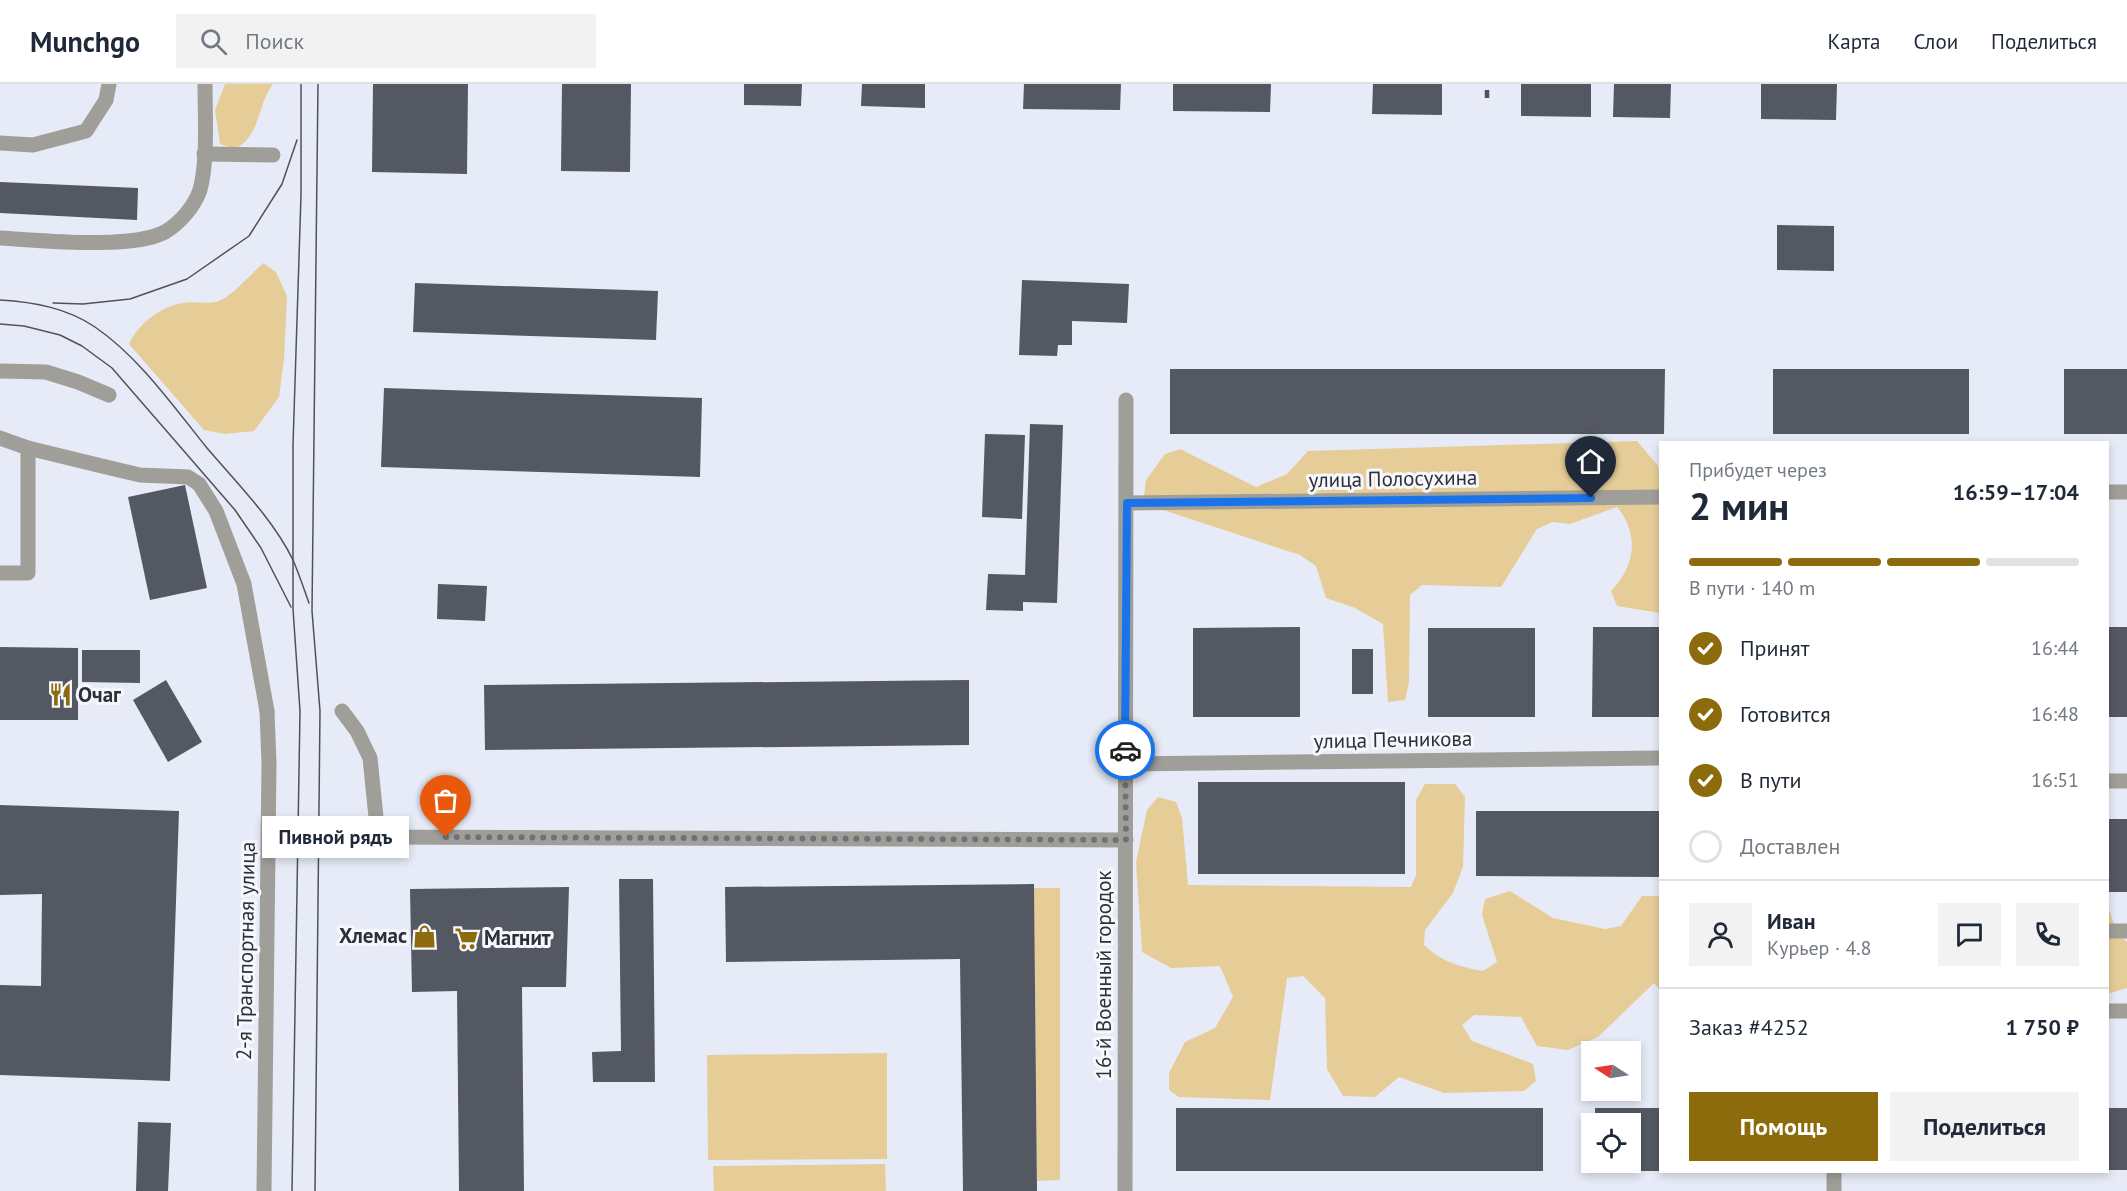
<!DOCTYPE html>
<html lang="ru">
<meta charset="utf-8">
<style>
body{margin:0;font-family:"PT Sans",sans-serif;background:#f2f2f3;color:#1f2937;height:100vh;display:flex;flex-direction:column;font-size:22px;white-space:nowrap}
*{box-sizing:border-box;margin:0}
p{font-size:20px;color:#747a83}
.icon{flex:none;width:33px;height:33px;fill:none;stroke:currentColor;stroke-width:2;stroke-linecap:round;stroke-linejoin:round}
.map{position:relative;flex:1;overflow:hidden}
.drawer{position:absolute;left:1659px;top:357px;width:450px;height:732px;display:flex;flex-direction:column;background:#fff;border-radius:0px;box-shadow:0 3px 9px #0003}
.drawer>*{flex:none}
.needle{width:39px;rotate:282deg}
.buttons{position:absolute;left:1581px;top:957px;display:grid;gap:12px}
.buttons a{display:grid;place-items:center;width:60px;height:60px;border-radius:0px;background:#fff;box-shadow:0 3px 9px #0003;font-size:30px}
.pin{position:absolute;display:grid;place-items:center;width:51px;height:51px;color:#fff;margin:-62px -26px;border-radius:50% 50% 50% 0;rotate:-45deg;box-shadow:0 0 6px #0007}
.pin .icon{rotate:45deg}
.courier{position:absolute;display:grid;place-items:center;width:60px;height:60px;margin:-30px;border:4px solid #1a73e8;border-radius:50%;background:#fff;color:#222;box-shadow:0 2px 8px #0007}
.bubble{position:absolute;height:42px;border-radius:0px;background:#fff;box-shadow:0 3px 9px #0003;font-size:20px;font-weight:700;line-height:42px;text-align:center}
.headline em{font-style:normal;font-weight:700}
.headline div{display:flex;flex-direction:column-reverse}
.headline{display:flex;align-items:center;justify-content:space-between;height:102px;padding:0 30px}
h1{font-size:39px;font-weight:700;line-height:45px}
.bar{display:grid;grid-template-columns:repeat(4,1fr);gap:9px 6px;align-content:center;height:72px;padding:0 30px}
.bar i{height:8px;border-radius:4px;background:#e0e1e3}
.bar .active{background:#8c6b0c}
.bar p{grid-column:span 4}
.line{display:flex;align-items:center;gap:15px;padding:0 30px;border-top:2px solid #e0e1e3}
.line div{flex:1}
.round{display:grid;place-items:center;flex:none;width:63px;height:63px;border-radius:0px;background:#f2f2f3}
ol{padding:0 30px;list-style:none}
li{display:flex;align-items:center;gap:18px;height:66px}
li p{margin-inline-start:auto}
li .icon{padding:6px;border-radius:50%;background:#8c6b0c;color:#fff;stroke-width:4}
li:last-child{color:#747a83}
li i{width:33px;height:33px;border:3px solid #e0e1e3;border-radius:50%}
.button{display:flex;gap:12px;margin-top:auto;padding:12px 30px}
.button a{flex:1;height:69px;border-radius:0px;background:#8c6b0c;color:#fff;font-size:24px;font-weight:700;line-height:69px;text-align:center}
.button a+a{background:#f2f2f3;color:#1f2937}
header{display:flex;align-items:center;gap:36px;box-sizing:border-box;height:84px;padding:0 30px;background:#fff;border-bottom:2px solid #e0e1e3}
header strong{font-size:28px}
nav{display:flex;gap:33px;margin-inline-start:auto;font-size:21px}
.search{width:420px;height:54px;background:#f2f2f3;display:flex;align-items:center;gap:15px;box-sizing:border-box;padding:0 21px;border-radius:0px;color:#747a83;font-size:22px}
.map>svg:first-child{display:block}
.green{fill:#e6cd98}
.building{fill:#545862}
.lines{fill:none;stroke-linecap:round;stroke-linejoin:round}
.service{stroke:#a09e98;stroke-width:15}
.minor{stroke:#a09e98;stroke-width:15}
.tram{stroke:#4f5258;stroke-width:1.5}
.rail{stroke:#4f5258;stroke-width:4.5;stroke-dasharray:8 8;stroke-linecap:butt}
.done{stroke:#6e7179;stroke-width:6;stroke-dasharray:0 10.8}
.route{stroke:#1a73e8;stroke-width:8}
.labels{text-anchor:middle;stroke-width:6;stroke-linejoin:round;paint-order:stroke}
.street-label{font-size:21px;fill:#2e3035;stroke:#f6f8fd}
.poi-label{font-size:21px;font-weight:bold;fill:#2e3035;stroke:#f6f8fd;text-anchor:start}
</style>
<header>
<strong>Munchgo</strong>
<div class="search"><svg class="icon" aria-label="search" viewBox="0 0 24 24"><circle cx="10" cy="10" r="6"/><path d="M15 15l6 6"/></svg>Поиск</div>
<nav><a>Карта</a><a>Слои</a><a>Поделиться</a></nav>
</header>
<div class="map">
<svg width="2127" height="1107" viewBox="0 0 2127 1107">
<rect width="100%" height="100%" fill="#e6ebf7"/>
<g class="green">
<path d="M225,0H273C256,23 262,50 235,65L220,60L215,26Z"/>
<path d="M263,179L276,188L287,212L284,275L279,313L254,347L225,350L204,346L129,260C138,240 161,222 183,219C194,217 206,220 216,218C229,216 253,188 263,179Z"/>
<path d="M1637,357L1658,382L1660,394V529L1617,522L1611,507C1635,483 1640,450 1617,423L1570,440L1553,438L1537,445L1501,503L1422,501L1410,511L1409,598L1405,616L1388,618L1383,540L1355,524L1326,514L1316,482L1300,471L1154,423L1144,412L1146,396L1165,370L1180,365L1256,403L1287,390L1308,367Z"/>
<path d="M1425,700H1455L1465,713L1463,783L1453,809L1425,846L1424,861C1440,877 1460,883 1483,887L1497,878L1482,831L1485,815L1510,807L1553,834L1605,845L1621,842L1642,812H1660V906L1654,899L1598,953L1568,966L1537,962L1521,933L1474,931L1462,941L1472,957L1533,980L1536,997L1524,1007L1444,1009L1399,993L1375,1013L1343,1012L1327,985L1325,914L1303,892L1287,894L1270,1016L1179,1013L1169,1006V989L1185,958L1215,944L1233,913L1220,882L1171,884L1142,868L1136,778L1147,726L1158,713L1176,718L1182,734L1188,801L1411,803L1416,791V716Z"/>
<path d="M1034,804H1060V1096L1037,1097Z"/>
<path d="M2108,822L2117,849L2127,858V904L2108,910Z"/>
<path d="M887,969V1075L708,1076L707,971Z"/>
<path d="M885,1080L886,1107H714L713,1082Z"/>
</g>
<g class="building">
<path d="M373,0H468L467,90L372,88Z"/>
<path d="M562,0H631L630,88L561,87Z"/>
<path d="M744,0H802L801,22L744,21Z"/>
<path d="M862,0H925V24L861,22Z"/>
<path d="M1024,0H1121L1120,26L1023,25Z"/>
<path d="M1173,0H1271L1270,28L1173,27Z"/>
<path d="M1373,0H1442V31L1372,30Z"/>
<path d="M1521,0H1591V33L1521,32Z"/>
<path d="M1614,0H1671L1670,34L1613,33Z"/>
<path d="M1761,0H1837L1836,36L1761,35Z"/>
<path d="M0,98L138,104L137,136L0,129Z"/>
<path d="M1777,141L1834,142V187L1777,186Z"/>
<path d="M1022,196L1129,200L1127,239L1072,237V261H1058L1057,272L1019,271Z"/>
<path d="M415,199L658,207L656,256L413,248Z"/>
<path d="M1170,285H1665L1664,350H1170Z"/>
<rect x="1773" y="285" width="196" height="65"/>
<rect x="2064" y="285" width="63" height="65"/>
<path d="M384,304L702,314L700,393L381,383Z"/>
<path d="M1030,340L1063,341L1057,519L1023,518V527L986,526L988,490L1025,491Z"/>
<path d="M985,350L1025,351L1022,435L982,433Z"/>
<path d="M185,401L207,504L150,516L128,413Z"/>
<path d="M438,500L487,502L485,537L437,535Z"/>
<path d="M1300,543V633H1193V544Z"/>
<path d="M1593,543H1660V633H1592Z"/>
<rect x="2108" y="543" width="19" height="90"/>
<rect x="1428" y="544" width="107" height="89"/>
<path d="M0,563L78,564V636H0Z"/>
<rect x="1352" y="565" width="21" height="45"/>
<path d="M82,566H140V599L82,598Z"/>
<path d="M166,596L202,658L168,678L133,616Z"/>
<path d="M969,596V661L485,666L484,601Z"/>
<rect x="1198" y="698" width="207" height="92"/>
<path d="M0,721L179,727L170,997L0,991V901L41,902L42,810L0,811Z"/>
<path d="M1476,727H1660V793L1476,792Z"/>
<rect x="2108" y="735" width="19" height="73"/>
<path d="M619,795H653L655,998H593L592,968L621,967Z"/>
<path d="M1034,800L1037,1107H963L960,875L726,878L725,803Z"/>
<path d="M569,803L566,903H522L524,1107H459L457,907L412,908L410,805Z"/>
<rect x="1176" y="1024" width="367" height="63"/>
<path d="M1595,1024H1660V1087H1595V1078H1630V1040H1595Z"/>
<rect x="2108" y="1024" width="19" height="62"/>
<path d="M138,1038L171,1039L168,1107H136Z"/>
</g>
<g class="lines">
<g class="service">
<path d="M0,59L33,61L86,47L106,16L109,0"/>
<path d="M204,70L273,71"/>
<path d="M0,287L46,288L78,298L109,311"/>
<path d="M0,354L28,364L106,383L140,391L188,393L199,400L216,427L244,500L267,627"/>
<path d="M0,489H28V364"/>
<path d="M2108,847H2127"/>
<path d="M2108,927H2127"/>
<path d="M1834,1107V1088"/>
</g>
<g class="minor">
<path d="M0,154C40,156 131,166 165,148C180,139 194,123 200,106C208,76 205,32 205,0"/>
<path d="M2108,408H2127"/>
<path d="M1127,419L1660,413"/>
<path d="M342,627L357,647L370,674L378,753L1126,756"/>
<path d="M1125,680L1660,674"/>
<path d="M2108,697H2127"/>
<path d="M264,1107L269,680L267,627"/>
<path d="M1125,1107L1126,316"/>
</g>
<g class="tram">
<path d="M0,216C34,218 67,224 95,243C140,274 173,322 207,364C236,398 273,435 293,476C299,490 304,505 309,519"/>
<path d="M53,219L83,220L130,215L187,195L249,152L282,100L297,56"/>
<path d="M0,240L24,242L60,251L82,262L112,284L235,426L261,464L291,523"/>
<path d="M292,1107L300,627L293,525V361L301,111V0"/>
<path d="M315,1107L320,627L312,527L318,0"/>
</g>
<path class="rail" d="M1487,14V0"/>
</g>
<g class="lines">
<path class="done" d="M446,753L1126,756L1125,666"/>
<path class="route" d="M1125,666L1127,419L1591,414"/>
</g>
<defs>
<symbol id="restaurant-bare" viewBox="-9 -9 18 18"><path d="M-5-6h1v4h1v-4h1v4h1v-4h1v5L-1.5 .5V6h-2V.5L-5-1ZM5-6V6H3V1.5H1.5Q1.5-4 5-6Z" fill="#8c6b0c" stroke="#f6f8fd" stroke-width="2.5" paint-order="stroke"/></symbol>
<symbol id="shop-bare" viewBox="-9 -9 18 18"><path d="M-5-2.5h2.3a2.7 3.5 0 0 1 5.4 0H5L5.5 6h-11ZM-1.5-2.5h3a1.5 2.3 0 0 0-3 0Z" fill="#8c6b0c" stroke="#f6f8fd" stroke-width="2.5" paint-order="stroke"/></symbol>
<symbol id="supermarket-bare" viewBox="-9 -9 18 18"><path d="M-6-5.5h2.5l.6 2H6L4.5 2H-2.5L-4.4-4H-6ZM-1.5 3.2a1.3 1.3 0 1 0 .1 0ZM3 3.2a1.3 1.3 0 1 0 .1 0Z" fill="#8c6b0c" stroke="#f6f8fd" stroke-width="2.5" paint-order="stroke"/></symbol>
</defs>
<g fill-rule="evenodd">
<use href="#restaurant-bare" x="44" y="594" width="33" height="33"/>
<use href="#shop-bare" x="408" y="836" width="33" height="33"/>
<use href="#supermarket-bare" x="450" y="838" width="33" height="33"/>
</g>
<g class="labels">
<g class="street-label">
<text transform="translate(1393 395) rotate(-1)" y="7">улица Полосухина</text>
<text transform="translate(1393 656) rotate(-1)" y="7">улица Печникова</text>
<text transform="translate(246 867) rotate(-89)" y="7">2-я Транспортная улица</text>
<text transform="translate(1104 891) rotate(-90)" y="7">16-й Военный городок</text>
</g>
<g class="poi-label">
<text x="78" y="618">Очаг</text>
<text x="407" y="859" text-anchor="end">Хлемас</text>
<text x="484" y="861">Магнит</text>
</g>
</g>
</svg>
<div class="buttons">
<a><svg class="needle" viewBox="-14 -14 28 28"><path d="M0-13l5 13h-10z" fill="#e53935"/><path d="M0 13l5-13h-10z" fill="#747a83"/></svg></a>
<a><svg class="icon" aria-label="locate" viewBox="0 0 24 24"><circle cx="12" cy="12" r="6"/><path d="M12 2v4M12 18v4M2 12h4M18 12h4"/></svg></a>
</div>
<div class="pin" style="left:446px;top:753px;background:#ea580c"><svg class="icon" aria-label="bag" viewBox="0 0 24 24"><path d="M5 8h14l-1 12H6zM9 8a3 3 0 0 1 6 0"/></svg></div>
<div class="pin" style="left:1591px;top:414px;background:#1f2937"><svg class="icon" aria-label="home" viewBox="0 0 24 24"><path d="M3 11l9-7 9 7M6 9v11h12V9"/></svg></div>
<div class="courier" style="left:1125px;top:666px"><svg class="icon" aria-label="car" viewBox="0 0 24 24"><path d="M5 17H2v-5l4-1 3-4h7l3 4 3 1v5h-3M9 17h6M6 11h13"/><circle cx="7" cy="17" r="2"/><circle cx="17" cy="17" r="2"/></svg></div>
<div class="bubble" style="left:262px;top:732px;width:147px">Пивной рядъ</div>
<section class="drawer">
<div class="headline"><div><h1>2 мин</h1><p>Прибудет через</p></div><em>16:59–17:04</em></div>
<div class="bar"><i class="active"></i><i class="active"></i><i class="active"></i><i></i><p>В пути · 140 m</p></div>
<ol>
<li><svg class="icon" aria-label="check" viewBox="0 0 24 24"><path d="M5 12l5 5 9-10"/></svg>Принят<p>16:44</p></li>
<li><svg class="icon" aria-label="check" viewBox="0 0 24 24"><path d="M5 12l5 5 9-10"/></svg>Готовится<p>16:48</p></li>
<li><svg class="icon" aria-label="check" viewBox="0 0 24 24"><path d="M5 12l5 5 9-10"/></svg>В пути<p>16:51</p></li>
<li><i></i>Доставлен</li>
</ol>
<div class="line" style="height:108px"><a class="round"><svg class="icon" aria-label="person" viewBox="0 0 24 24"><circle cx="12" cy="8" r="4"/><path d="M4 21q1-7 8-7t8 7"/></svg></a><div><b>Иван</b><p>Курьер · 4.8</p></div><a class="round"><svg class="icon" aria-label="chat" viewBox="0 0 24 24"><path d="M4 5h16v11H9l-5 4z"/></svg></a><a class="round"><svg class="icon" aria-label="phone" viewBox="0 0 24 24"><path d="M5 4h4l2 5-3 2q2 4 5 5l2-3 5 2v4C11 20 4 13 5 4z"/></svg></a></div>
<div class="line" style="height:78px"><div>Заказ #4252</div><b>1 750 ₽</b></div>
<div class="button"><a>Помощь</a><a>Поделиться</a></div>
</section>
</div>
